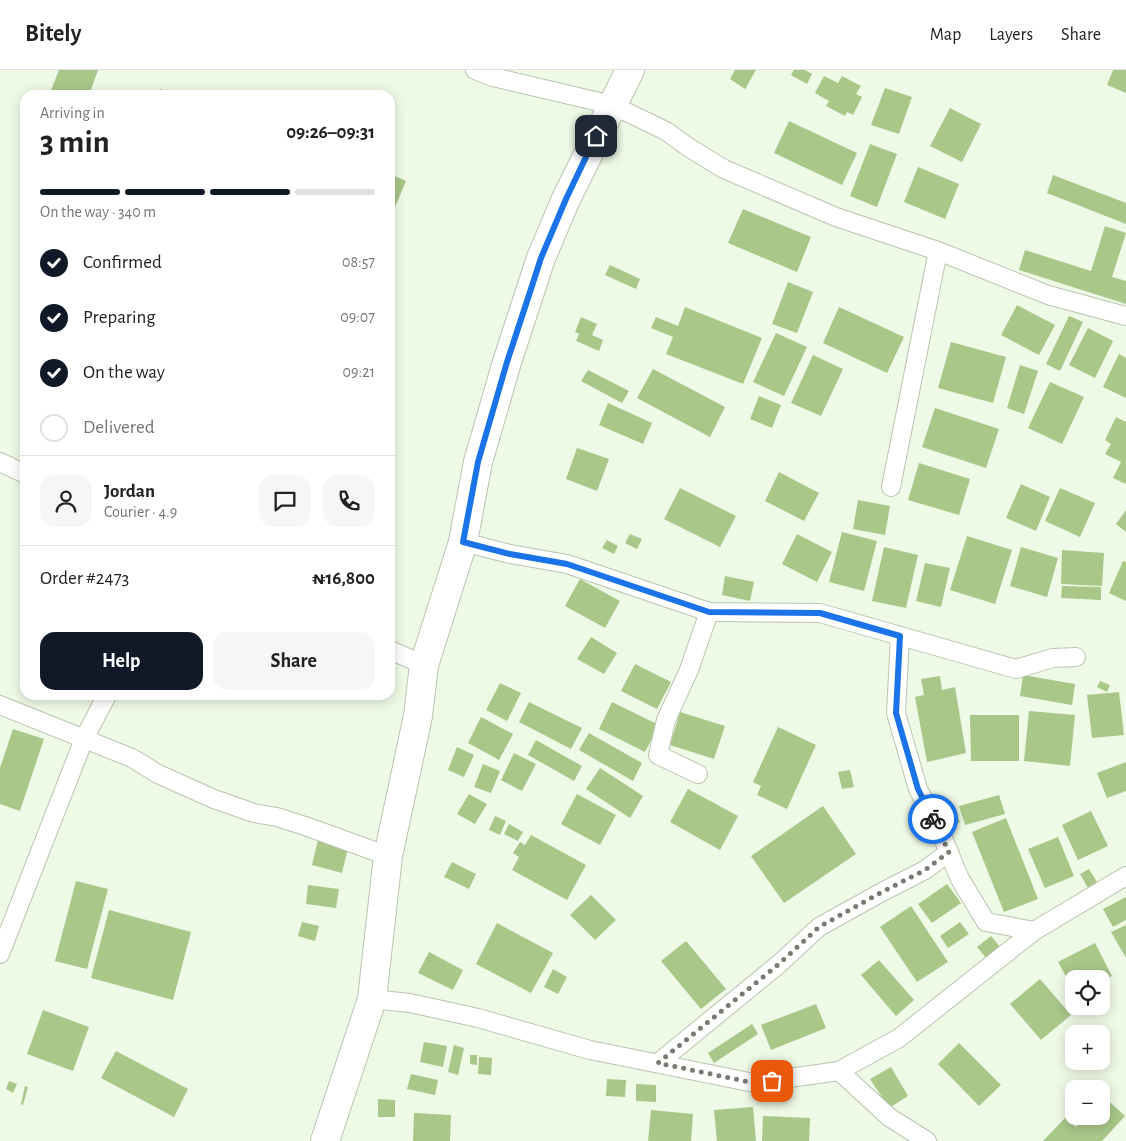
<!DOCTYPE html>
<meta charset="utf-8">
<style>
body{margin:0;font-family:"Alegreya Sans",sans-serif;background:#f6f6f6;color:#222;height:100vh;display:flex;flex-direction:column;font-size:19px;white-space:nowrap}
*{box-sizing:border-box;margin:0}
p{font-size:16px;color:#767676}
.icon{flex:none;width:28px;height:28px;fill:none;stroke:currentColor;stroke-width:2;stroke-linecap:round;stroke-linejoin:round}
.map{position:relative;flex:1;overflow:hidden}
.panel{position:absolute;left:20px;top:20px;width:375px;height:610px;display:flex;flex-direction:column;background:#fff;border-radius:15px;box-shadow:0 2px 12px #0003}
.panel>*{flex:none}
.tools{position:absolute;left:1065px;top:900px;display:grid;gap:10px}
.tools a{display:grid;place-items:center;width:45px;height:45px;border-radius:10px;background:#fff;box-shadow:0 2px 12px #0003;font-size:25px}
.pin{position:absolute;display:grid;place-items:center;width:42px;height:42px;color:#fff;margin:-21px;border-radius:10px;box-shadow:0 2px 8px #0006}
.courier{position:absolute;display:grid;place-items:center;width:50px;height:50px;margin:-25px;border:4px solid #1a73e8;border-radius:50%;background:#fff;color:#222;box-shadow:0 1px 6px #0007}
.summary em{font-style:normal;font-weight:700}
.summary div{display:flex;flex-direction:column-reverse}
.summary{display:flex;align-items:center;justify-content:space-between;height:85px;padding:0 20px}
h1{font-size:32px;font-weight:700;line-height:38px}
.bar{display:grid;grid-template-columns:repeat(4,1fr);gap:8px 5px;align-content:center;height:60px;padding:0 20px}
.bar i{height:6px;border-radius:4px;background:#e0e0e0}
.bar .current{background:#111827}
.bar p{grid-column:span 4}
.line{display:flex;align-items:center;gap:12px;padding:0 20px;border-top:1px solid #e0e0e0}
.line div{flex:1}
.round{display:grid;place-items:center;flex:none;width:52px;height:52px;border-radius:15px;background:#f6f6f6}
ol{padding:0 20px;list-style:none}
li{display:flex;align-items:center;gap:15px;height:55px}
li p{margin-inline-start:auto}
li .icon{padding:5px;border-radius:50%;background:#111827;color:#fff;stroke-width:4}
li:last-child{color:#767676}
li i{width:28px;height:28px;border:2px solid #e0e0e0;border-radius:50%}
.button{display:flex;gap:10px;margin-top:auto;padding:10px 20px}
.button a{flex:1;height:58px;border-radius:15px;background:#111827;color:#fff;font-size:20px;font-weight:700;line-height:58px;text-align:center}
.button a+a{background:#f6f6f6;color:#222}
header{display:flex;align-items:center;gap:30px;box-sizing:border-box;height:70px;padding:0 25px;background:#fff;border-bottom:1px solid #e0e0e0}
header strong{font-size:24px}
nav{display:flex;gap:28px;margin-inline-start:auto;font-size:18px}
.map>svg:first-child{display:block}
.building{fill:#a8c789}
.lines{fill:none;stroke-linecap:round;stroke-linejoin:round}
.street-casing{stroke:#bac4b1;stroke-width:20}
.primary-casing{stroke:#bac4b1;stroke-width:30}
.street{stroke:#fff;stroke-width:18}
.primary{stroke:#fff;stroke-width:28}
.done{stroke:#767d70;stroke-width:5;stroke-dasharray:0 9}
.route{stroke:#1a73e8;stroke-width:6}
</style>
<header>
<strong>Bitely</strong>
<nav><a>Map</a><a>Layers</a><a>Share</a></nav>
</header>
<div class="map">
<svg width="1126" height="1071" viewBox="0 0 1126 1071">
<rect width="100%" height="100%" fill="#effae6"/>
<g class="building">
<path d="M59,0H98L89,25H56L50,23Z"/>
<path d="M735,0H756L745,19L730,9Z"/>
<path d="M794,0H805L812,4L807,14L791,5Z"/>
<path d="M1113,0H1126V23L1107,15Z"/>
<path d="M824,6L838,13L842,6L861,16L856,24L862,27L853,45L847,42L845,46L826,36L829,31L815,23Z"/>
<path d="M885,18L912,27L899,64L871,55Z"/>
<path d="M160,19L177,25H158Z"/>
<path d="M950,38L981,54L962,92L930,76Z"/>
<path d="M789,51L857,83L842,115L774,83Z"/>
<path d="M870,74L897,84L877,137L850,126Z"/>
<path d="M918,97L959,114L945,149L904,132Z"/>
<path d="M390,104L406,111L395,137L390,135Z"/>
<path d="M1053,105L1126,133V154L1047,123Z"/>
<path d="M743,139L811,167L797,202L728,173Z"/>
<path d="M1105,156L1126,163L1112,207L1126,211V234L1019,200L1025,180L1091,201Z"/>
<path d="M610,195L640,209L636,219L605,205Z"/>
<path d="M788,212L813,222L797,263L772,254Z"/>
<path d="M1017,235L1055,255L1039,285L1001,265Z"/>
<path d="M685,237L762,268L743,314L666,284L673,267L651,258L656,247L678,256Z"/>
<path d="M839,237L904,267L887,303L823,273Z"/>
<path d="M1069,246L1083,252L1060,301L1046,294Z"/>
<path d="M581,247L597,254L592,265L603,270L599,281L576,271L579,264L575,262Z"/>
<path d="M1088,258L1113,271L1095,308L1069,295Z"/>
<path d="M776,263L807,277L784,326L753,312Z"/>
<path d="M951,272L1006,287L993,333L938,318Z"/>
<path d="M1119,284L1126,288V328L1103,317Z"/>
<path d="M813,285L843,299L821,346L791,333Z"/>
<path d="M1020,295L1038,301L1024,344L1007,338Z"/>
<path d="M653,299L725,337L710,367L637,328Z"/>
<path d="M588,300L629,321L622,333L581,311Z"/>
<path d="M1050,312L1084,327L1062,374L1028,358Z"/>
<path d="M759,326L781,335L772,358L750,349Z"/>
<path d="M608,333L652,353L643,374L599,355Z"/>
<path d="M935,338L999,359L986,398L922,377Z"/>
<path d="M1116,347L1126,352V414L1113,408L1121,392L1105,384L1111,374L1105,370Z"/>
<path d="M577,378L609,389L597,421L566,409Z"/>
<path d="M919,393L970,409L959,445L908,430Z"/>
<path d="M779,402L819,423L804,451L765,431Z"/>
<path d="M1021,414L1050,427L1036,461L1006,448Z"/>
<path d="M680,418L736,446L720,477L664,449Z"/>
<path d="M1060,418L1095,433L1080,467L1045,451Z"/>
<path d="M858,430L890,436L885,465L853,459Z"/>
<path d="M1126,440V462L1116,454Z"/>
<path d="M842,462L877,471L864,521L829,512Z"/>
<path d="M630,464L642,469L637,479L625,473Z"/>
<path d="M797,464L832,482L817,512L782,494Z"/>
<path d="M967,466L1012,480L995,534L950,520Z"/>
<path d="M607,470L618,476L614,484L602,478Z"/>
<path d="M884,477L918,485L906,538L872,531Z"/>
<path d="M1021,477L1058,488L1047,527L1010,516Z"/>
<path d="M1062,480L1104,483L1102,516L1061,514Z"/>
<path d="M1123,491L1126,492V531L1109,523Z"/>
<path d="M925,493L950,498L941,537L916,531Z"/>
<path d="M725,506L754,512L750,531L722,525Z"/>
<path d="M580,509L620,531L605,558L565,536Z"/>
<path d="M1062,516L1101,517V530L1061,528Z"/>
<path d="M591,567L617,583L604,604L577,589Z"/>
<path d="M635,594L671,612L657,639L621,621Z"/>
<path d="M1023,605L1075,614L1072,635L1020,626Z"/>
<path d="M940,606L942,620L955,617L966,683L927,692L915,627L924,625L921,609Z"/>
<path d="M1100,611L1110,615L1107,622L1097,617Z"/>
<path d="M500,613L521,623L507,651L486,640Z"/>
<path d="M1119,622L1124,665L1092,668L1087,625Z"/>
<path d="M529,632L582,658L571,679L519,652Z"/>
<path d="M612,632L659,655L645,682L599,659Z"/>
<path d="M1029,641L1075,645L1070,696L1024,691Z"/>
<path d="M680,642L725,656L714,689L670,675Z"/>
<path d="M970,645H1019V691H971Z"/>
<path d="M481,647L513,664L499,690L468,673Z"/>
<path d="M778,657L816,675L787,739L757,725L761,716L753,712Z"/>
<path d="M13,659L44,669L20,741L0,734V698Z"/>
<path d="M589,663L642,693L633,711L579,680Z"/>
<path d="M536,670L582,696L574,711L528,685Z"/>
<path d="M457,677L474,685L464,707L448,700Z"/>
<path d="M514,683L536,694L522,721L501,710Z"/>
<path d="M1126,692V721L1107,728L1097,703Z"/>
<path d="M483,694L500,701L491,723L474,717Z"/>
<path d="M600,698L643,726L630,748L586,719Z"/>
<path d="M850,700L854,717L842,719L838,702Z"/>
<path d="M688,719L738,746L720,780L670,752Z"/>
<path d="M469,724L487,734L475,754L457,744Z"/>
<path d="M577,724L616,745L600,775L561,754Z"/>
<path d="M999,725L1005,744L965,755L959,736Z"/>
<path d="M951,734L960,752L950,757L941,739Z"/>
<path d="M823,736L856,784L784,833L751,786Z"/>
<path d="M1091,741L1108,776L1078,790L1062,755Z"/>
<path d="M495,746L506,751L500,765L489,760Z"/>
<path d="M1006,748L1038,829L1004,842L972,762Z"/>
<path d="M509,754L523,762L518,771L504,764Z"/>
<path d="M531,765L586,795L567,830L512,800L519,787L513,783L520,772L525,775Z"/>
<path d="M1058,767L1074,806L1045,818L1028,779Z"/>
<path d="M318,770L348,778L342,803L312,795Z"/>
<path d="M452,792L476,804L469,819L444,807Z"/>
<path d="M1089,799L1097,812L1088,818L1080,804Z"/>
<path d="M76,811L108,819L87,899L55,891Z"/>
<path d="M947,814L961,833L932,853L918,834Z"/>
<path d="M308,815L339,819L336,838L306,834Z"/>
<path d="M591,825L616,850L595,870L570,845Z"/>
<path d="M1126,827V850L1113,857L1103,839Z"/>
<path d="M911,836L948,892L917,912L880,857Z"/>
<path d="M109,840L191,862L173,930L91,908Z"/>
<path d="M302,852L319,856L315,871L298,866Z"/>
<path d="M960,852L969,864L948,878L940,866Z"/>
<path d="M497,853L553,883L531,923L476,894Z"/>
<path d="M1126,855V888L1111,862Z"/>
<path d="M991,866L1001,878L987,889L977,877Z"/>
<path d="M686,871L726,919L701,939L661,891Z"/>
<path d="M1095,873L1112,906L1101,912V909H1074V921L1058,892Z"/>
<path d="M429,882L463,900L453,920L418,903Z"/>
<path d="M879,890L914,930L896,946L861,905Z"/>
<path d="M553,899L567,907L558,924L544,917Z"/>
<path d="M1040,909L1071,945L1041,970L1010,934Z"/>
<path d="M816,934L826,958L771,980L761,955Z"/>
<path d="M43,940L89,957L73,1001L27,984Z"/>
<path d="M752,954L758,964L714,993L708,983Z"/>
<path d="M424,972L447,976L443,997L420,992Z"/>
<path d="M959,973L1001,1015L979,1036L938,994Z"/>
<path d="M454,975L464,978L458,1005L448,1002Z"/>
<path d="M116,981L188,1019L174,1047L101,1008Z"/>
<path d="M470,985H477V995L470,994Z"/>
<path d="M479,987L492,988L491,1005L478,1004Z"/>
<path d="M891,997L908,1026L889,1038L870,1009Z"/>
<path d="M411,1004L438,1010L435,1025L407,1019Z"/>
<path d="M607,1009L626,1010L625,1027L606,1026Z"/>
<path d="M9,1011L17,1014L13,1023L6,1019Z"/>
<path d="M636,1014L656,1015V1032L636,1031Z"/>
<path d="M25,1016L28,1017L23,1035L21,1034Z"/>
<path d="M1101,1024L1125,1046L1102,1071H1043L1066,1047L1076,1057L1082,1050L1078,1046H1101Z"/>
<path d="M378,1029L395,1030V1047H378Z"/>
<path d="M753,1037L756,1071H717L714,1040Z"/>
<path d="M651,1040L693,1044L691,1071H648Z"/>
<path d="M414,1043L451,1045L450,1071H413Z"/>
<path d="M763,1046L810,1048L809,1071H762Z"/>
</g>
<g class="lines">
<defs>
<g id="street">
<path d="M475,0L493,7L612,35L666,61L688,77L724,99L836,147L938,181L1048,225L1126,246"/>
<path d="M0,392L25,404"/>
<path d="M891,417L938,181"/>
<path d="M463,472L510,484L567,494L709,542L820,543L1016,599L1053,588L1076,587"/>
<path d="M900,566L896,643L918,719L940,761L960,809L986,852L1034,861"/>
<path d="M390,580L424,595"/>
<path d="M0,635L132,688L158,704L214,729L254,743L277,747L308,757L388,786"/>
<path d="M698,704L658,685L666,650L689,600L709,542"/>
<path d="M0,884L84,669L107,625"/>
<path d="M372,929L410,933L478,948L590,980L754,1013L839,1001L899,968L1034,861L1126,806"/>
<path d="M658,993L779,894L819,857L882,822L925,800L949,782"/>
<path d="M839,1001L889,1047L927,1071"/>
</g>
<path id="primary" d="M325,1071L372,929L388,786L418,646L424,595L463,472L478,392L507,292L541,188L566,129L630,0"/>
</defs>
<use href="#street" class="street-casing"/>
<use href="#primary" class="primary-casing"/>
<use href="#street" class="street"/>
<use href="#primary" class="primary"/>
</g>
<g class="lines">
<path class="done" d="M772,1011L754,1013L658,993L779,894L819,857L882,822L925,800L949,782L933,749"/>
<path class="route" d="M596,66L566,129L541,188L530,222L507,292L478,392L463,472L510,484L567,494L709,542L820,543L900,566L896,643L918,719L933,749"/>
</g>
</svg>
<div class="tools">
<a><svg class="icon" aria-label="locate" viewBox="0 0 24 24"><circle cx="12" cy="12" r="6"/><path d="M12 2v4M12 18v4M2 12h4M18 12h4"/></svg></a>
<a>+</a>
<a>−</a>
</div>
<div class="pin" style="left:772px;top:1011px;background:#ea580c"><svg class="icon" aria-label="bag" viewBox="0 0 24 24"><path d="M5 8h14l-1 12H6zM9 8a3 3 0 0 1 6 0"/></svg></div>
<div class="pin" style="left:596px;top:66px;background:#1f2937"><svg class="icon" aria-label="home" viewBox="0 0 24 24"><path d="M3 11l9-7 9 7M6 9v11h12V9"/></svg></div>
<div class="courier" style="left:933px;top:749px"><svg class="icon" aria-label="bike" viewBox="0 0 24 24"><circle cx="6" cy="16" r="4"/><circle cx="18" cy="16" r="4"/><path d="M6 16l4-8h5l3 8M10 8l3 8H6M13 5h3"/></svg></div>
<section class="panel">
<div class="summary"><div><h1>3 min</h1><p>Arriving in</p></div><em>09:26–09:31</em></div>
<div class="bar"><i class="current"></i><i class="current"></i><i class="current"></i><i></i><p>On the way · 340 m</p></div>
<ol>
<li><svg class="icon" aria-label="check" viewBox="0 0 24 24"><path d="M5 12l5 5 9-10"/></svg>Confirmed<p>08:57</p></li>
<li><svg class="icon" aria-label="check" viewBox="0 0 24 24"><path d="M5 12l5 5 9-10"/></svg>Preparing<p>09:07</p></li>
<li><svg class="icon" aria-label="check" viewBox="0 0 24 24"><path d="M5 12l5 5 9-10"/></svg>On the way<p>09:21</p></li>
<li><i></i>Delivered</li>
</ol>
<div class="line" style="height:90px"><a class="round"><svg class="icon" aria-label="person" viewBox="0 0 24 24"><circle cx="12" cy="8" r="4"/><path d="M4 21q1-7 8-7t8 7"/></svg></a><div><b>Jordan</b><p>Courier · 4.9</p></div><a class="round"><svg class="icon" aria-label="chat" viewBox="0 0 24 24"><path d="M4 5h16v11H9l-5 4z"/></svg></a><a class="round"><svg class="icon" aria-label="phone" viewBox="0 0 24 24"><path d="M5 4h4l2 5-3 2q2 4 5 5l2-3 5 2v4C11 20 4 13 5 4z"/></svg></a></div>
<div class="line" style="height:65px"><div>Order #2473</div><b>₦16,800</b></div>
<div class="button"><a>Help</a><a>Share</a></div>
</section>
</div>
